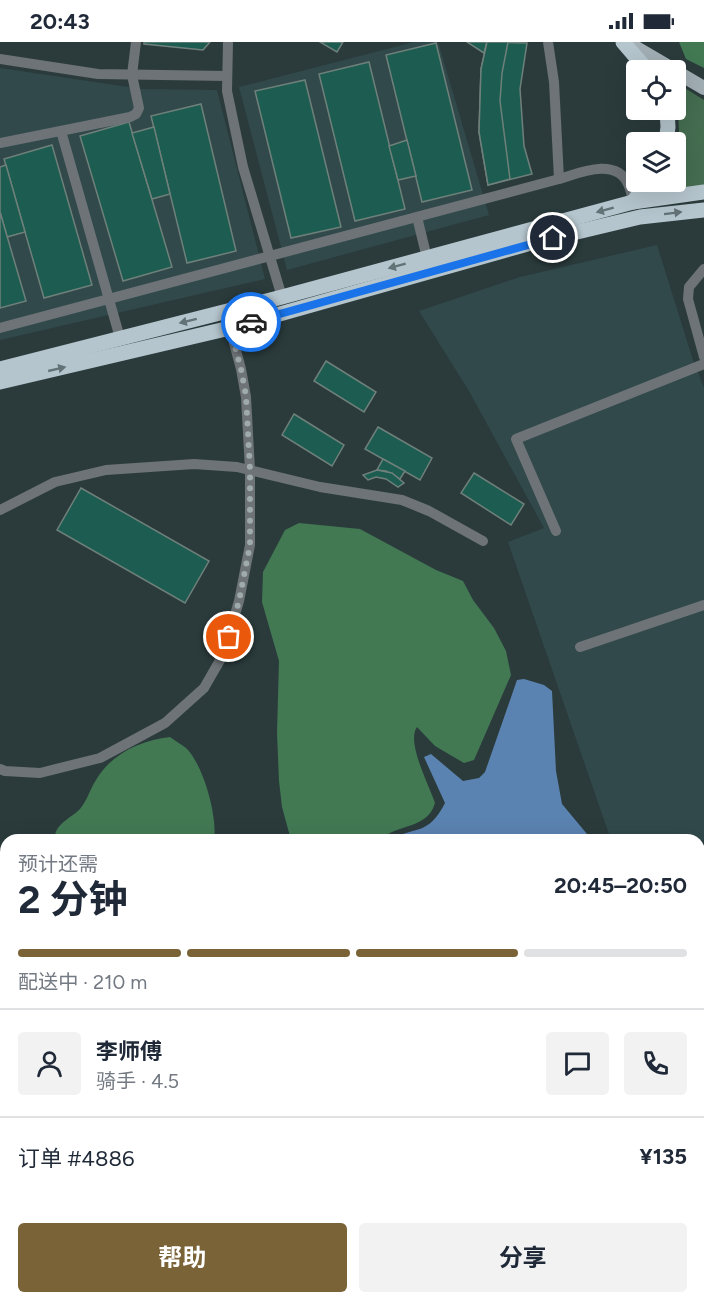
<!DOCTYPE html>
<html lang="zh">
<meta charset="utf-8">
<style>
body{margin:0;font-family:Figtree,"Noto Sans SC",sans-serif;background:#f2f2f3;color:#1f2937;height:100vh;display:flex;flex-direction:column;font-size:22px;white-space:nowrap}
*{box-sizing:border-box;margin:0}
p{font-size:20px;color:#747a83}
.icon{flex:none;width:33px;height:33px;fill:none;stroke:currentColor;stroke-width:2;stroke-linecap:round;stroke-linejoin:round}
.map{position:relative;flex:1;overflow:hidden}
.drawer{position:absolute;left:0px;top:792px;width:705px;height:470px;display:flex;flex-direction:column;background:#fff;border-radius:18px 18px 0 0;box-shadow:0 6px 24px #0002}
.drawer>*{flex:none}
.tools{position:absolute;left:626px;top:18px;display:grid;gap:12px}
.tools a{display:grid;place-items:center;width:60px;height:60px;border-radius:6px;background:#fff;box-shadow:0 6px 24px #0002;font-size:30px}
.pin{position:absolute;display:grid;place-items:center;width:51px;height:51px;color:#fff;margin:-26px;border:3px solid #fff;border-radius:50%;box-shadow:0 2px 6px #0007}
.courier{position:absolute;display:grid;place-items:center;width:60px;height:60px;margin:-30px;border:4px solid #1a73e8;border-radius:50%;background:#fff;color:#222;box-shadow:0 2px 8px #0007}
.overview em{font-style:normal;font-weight:700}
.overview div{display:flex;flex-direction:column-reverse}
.overview{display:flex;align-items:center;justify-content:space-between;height:102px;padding:0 18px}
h1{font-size:39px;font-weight:700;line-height:45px}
.bar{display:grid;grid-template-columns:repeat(4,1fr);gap:9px 6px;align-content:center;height:72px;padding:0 18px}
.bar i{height:8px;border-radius:4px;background:#e0e1e3}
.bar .on{background:#7a6337}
.bar p{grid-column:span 4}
.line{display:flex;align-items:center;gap:15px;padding:0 18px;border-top:2px solid #e0e1e3}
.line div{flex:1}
.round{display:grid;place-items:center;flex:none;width:63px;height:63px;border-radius:6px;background:#f2f2f3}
.button{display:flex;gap:12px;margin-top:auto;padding:12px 18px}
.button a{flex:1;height:69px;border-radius:6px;background:#7a6337;color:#fff;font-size:24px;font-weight:700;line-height:69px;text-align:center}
.button a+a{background:#f2f2f3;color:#1f2937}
.status{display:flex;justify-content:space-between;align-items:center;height:42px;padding:0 30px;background:#fff;direction:ltr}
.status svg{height:16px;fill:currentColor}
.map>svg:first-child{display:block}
.built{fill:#31494b}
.green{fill:#456d50}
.forest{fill:#427953}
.water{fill:#5b83b1}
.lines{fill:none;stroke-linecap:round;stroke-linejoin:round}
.stream{stroke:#5b83b1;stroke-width:3}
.building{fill:#1d5c50;stroke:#6f807b;stroke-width:1.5}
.minor{stroke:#6d7376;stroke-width:10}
.major{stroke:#a1aeb4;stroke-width:14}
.highway{stroke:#b5c5cd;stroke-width:15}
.oneway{fill:#627276}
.done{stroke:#9faaab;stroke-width:6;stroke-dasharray:0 10.8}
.route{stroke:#1a73e8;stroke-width:8}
</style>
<div class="status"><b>20:43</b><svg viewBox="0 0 49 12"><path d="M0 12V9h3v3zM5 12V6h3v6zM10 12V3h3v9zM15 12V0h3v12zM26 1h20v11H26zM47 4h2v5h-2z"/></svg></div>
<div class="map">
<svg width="704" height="1261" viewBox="0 0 704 1261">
<rect width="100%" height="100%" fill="#2b3b3c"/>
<g class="built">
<path d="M414,0H438L489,173L287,228L239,45Z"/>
<path d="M0,26L142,47L217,48L265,237L0,298Z"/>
<path d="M657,203L692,315L704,346V798L699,800V798H611L508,500L544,486L469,349L419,269L520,235Z"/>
<path d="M0,917L6,919V1097L0,1096Z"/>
</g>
<path class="green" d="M675,40L704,58V145L666,147L660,145L659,140H675V103L679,89L678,69L675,61Z"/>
<g class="forest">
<path d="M679,0H704V26L686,17Z"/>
<path d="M299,481L360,487L436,528L463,539L473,558L494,586L506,609L511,633L474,718L464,721L435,704L417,685C406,700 429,743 435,761C427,788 398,781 380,798H291L282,765L279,739L277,691L279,619L262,560L263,530L285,488Z"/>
<path d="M170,695C175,699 181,702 186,706C203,722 218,775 214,798H55C53,783 71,776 80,767C87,759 90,747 96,738C111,712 141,698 170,695Z"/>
<path d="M704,810V1040L699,1043V812Z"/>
<path d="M0,1186L6,1188V1256H226L229,1261H0Z"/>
</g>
<path class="water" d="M524,637L544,643L552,649L556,729L562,762L592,798H388C416,784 428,794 445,761L424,715L431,712L463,739L479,736L485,730L517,638Z"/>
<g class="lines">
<g class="stream">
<path d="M0,1185L6,1186"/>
<path d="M652,1256L661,1261"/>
</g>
</g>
<g class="building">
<path d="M144,0H210L203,8L144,2Z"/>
<path d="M320,0H343L337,10Z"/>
<path d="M467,0H487L484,11Z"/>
<path d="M487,0L527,1L520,47L524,104L532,132L488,143L479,90L481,27Z"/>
<path d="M487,0H508L502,31L500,59L510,137L488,143L479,90L481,27Z"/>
<path d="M436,1L472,148L422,160L386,13Z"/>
<path d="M369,20L405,167L355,179L319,32Z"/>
<path d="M305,38L341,185L291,196L255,49Z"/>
<path d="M201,62L236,209L187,221L151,74Z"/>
<path d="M129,80L172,225L123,239L80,94Z"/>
<path d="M154,85L170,152L152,157L132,91Z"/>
<path d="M407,98L416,134L398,138L389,104Z"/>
<path d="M52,103L92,243L44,256L4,117Z"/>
<path d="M6,123L25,190L7,195L0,170V125Z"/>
<path d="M0,170L26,259L0,266Z"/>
<path d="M326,319L376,350L364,370L314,339Z"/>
<path d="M294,372L344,403L332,424L282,393Z"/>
<path d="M378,385L432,416L420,438L365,407Z"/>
<path d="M383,417L405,429L400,437L386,429L377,428Z"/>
<path d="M377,428L392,431L404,441L398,445L386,437L376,435L368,438L363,433Z"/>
<path d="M474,431L524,462L511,483L461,451Z"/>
<path d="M81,446L209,519L185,561L57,488Z"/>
</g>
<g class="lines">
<g class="minor">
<path d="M228,0L227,49L243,125L282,255"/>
<path d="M548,0L554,40L559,137"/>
<path d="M0,17L98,32L227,34"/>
<path d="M61,89L120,296"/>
<path d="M0,101L130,75L136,72L139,66L132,33L136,0"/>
<path d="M417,175L427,216"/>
<path d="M704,227L689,245L688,257L704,315"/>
<path d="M0,286L559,137C579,131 616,115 628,142C631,148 632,155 633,160"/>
<path d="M0,468L55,440L106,428L194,422L237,425L320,445L402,458L429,469L483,499"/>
<path d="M556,489L516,397L704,322"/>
<path d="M580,605L704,563"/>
<path d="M0,727L5,729L40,731L100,716L165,681L204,646L223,613L239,559L250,503V428L246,355L241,327L230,286"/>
<path d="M0,907L6,910"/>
<path d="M0,935L6,938"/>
<path d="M699,1224L704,1226"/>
</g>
<g class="major">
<path d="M626,0L674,28"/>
<path d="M675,29L704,46"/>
</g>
<g class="highway">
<path d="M623,0L647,28"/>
<path d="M666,100L668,85L667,68"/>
<path d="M633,160L648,140"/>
<path d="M0,327L282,255L633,160L704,150"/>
<path d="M0,340L230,286L531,201L640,175L704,168"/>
</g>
</g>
<defs><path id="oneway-solid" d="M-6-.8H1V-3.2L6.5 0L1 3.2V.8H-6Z" transform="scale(1.5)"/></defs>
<g class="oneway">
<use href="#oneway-solid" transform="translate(605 168) rotate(165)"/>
<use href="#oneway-solid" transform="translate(673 171) rotate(-7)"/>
<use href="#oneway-solid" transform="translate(397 224) rotate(165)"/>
<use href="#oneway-solid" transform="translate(188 279) rotate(166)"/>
<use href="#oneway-solid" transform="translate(57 327) rotate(-13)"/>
</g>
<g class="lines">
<path class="done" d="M229,595L239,559L250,503V428L246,354L241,327L230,286L251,280"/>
<path class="route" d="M251,280L553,196"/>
</g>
</svg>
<div class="tools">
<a><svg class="icon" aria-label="locate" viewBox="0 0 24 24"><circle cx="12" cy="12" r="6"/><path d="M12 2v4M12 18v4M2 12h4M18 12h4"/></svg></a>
<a><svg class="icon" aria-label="layers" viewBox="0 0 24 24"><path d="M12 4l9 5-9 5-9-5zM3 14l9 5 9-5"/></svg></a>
</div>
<div class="pin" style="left:229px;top:595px;background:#ea580c"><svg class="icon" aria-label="bag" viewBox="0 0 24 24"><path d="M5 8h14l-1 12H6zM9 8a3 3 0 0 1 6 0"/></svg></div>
<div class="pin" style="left:553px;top:196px;background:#1f2937"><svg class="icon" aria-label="home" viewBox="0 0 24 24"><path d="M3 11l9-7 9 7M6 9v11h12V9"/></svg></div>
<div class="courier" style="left:251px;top:280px"><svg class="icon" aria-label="car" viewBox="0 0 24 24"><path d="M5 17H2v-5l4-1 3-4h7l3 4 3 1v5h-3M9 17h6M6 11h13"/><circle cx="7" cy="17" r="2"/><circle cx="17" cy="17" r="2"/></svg></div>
<section class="drawer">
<div class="overview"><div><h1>2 分钟</h1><p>预计还需</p></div><em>20:45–20:50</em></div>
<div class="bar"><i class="on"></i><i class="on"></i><i class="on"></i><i></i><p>配送中 · 210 m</p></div>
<div class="line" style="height:108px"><a class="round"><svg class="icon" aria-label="person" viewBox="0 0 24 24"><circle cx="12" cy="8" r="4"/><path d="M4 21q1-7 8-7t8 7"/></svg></a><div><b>李师傅</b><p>骑手 · 4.5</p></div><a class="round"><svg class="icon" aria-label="chat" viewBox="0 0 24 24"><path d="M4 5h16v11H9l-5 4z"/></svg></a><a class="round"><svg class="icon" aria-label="phone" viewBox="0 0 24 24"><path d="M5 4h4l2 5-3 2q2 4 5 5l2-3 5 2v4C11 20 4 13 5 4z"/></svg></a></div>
<div class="line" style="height:78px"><div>订单 #4886</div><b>¥135</b></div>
<div class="button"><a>帮助</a><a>分享</a></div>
</section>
</div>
